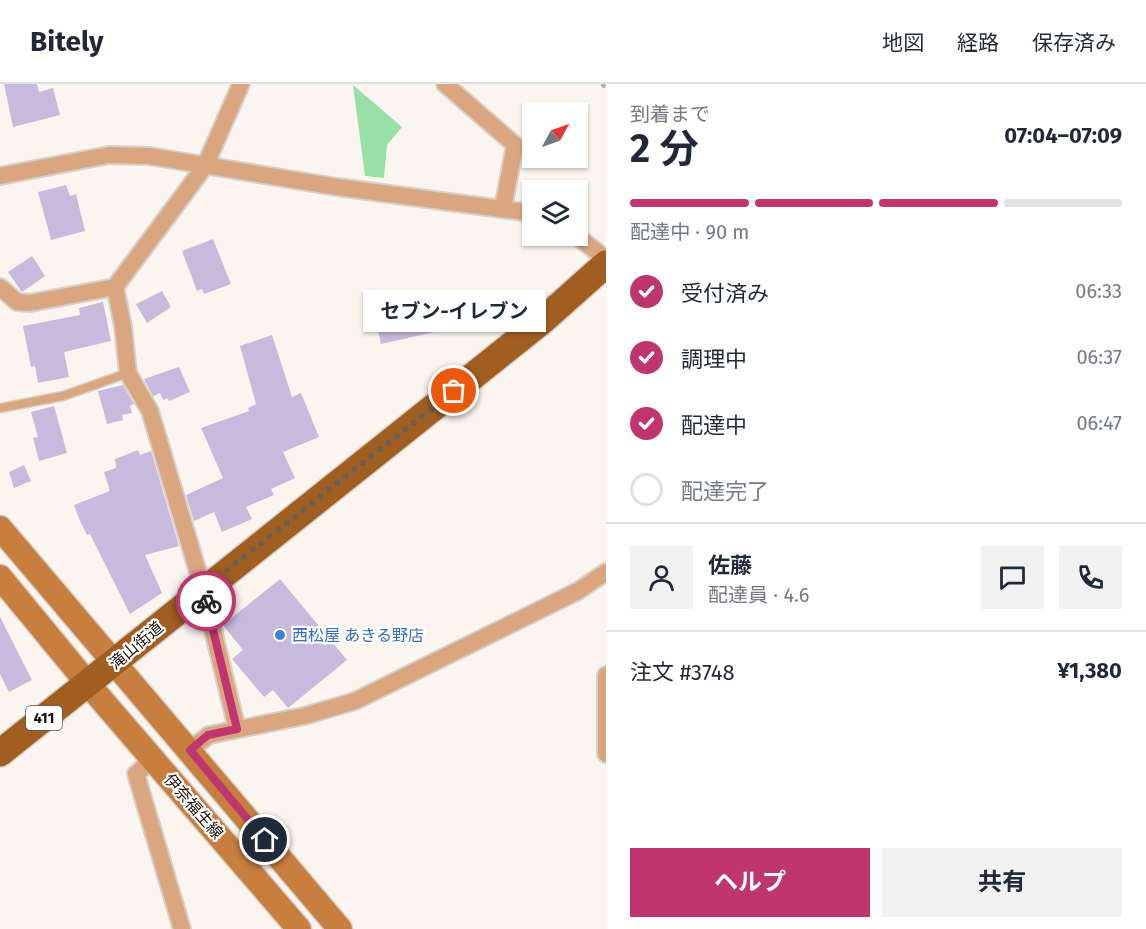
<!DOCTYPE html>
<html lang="ja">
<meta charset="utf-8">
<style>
body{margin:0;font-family:"Fira Sans","Noto Sans JP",sans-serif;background:#f2f2f3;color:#1f2937;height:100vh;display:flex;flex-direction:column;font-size:22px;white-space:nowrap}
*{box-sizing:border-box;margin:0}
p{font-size:20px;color:#747a83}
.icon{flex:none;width:33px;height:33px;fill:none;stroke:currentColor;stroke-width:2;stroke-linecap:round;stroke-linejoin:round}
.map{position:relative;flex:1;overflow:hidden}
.panel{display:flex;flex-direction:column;background:#fff;width:540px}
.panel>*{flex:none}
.needle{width:39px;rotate:50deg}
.tools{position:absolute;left:522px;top:18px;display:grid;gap:12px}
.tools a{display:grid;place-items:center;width:66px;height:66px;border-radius:0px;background:#fff;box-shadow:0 2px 4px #0004;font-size:30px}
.pin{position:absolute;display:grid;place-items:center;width:51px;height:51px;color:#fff;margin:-26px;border:3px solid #fff;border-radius:50%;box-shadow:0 2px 6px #0007}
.courier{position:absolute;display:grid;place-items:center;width:60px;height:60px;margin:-30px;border:4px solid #bf356e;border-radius:50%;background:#fff;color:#222;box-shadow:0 2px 8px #0007}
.bubble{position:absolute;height:42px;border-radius:0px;background:#fff;box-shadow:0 2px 4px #0004;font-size:20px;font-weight:700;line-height:42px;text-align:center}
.summary em{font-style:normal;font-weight:700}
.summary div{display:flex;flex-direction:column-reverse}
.summary{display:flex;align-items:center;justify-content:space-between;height:102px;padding:0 24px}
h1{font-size:39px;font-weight:700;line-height:45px}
.bar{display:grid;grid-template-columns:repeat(4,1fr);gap:9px 6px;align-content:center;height:72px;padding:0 24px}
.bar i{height:8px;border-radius:4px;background:#e0e1e3}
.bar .current{background:#bf356e}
.bar p{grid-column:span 4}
.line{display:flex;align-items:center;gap:15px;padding:0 24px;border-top:2px solid #e0e1e3}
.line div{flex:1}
.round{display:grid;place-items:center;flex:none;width:63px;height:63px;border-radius:0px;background:#f2f2f3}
ol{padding:0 24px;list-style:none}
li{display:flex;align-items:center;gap:18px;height:66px}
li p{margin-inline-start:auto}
li .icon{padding:6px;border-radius:50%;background:#bf356e;color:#fff;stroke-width:4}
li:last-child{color:#747a83}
li i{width:33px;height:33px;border:3px solid #e0e1e3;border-radius:50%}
.action{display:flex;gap:12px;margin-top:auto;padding:12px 24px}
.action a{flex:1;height:69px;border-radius:0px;background:#bf356e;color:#fff;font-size:24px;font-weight:700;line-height:69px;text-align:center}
.action a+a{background:#f2f2f3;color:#1f2937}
header{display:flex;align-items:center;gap:36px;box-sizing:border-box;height:84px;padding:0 30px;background:#fff;border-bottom:2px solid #e0e1e3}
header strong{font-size:28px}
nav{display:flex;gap:33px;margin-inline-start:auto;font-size:21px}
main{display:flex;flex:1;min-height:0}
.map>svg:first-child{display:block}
.green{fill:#98e0a8}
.building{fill:#c7badc}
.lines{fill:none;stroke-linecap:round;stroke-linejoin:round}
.service-casing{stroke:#d7d0ca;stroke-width:11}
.minor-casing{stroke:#d7d0ca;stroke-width:20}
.secondary-casing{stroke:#d7d0ca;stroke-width:27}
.trunk-casing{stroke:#d7d0ca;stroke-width:30}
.path{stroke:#b2aba4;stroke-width:4;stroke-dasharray:4.5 3;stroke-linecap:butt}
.service{stroke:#daa680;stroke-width:8}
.minor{stroke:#daa680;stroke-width:16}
.secondary{stroke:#c87e3f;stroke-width:24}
.trunk{stroke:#a05e20;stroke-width:27}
.done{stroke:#686058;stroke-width:6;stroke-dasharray:0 10.8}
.route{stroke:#bf356e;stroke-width:8}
.shop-dot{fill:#3f7fe0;stroke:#fff;stroke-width:2}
.labels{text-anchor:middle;stroke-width:4.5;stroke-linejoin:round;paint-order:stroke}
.shield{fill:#fff;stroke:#5e5751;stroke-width:1.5}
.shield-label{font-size:15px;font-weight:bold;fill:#190f06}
.shop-label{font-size:16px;fill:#366cbe;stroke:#fff;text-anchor:start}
.street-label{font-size:16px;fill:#190f06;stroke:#fff}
</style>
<header>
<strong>Bitely</strong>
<nav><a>地図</a><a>経路</a><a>保存済み</a></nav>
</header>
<main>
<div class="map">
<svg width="606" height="845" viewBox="0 0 606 845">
<rect width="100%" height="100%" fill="#fbf5ef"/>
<path class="green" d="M353,1L402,43L387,61L384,94L365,92Z"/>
<g class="building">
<path d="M4,0H37L39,8L53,4L60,31L13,43Z"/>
<path d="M66,101L70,112L76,110L85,147L51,156L38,108Z"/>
<path d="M213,155L231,200L204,210L202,205L197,207L182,167Z"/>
<path d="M32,172L45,192L22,208L8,188Z"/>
<path d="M162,207L171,223L147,239L136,220Z"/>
<path d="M446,216L453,244L381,260L375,233Z"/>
<path d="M103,218L111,257L64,268L69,293L38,299L35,282L31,283L23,242L80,231L79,224Z"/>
<path d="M272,251L292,313L301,309L319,353L283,368L295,394L271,405L274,411L246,423L252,435L222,448L214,428L194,437L186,411L223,394L201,344L249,327L248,324L256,320L240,262Z"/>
<path d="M179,283L190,308L169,317L168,314L163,316L160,309L153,312L144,295Z"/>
<path d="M123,301L134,320L130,322L132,329L122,331L123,336L107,340L98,307Z"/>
<path d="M54,322L67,369L39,377L33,354L38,353L31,328Z"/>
<path d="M138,366L140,371L151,367L179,462L145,471L162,509L130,530L90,450L87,451L80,437L74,421L110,407L104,388L116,384L115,375Z"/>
<path d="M24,381L31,397L14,404L9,388Z"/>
<path d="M280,495L347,576L288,624L273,606L264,613L232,575L243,566L223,541Z"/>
<path d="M0,533L32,596L9,608L0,590Z"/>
</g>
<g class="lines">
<defs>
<path id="service" d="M0,324L63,312L128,289"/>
<g id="minor">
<path d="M445,0L515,61L503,124"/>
<path d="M0,92L109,71L149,72L337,103L532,129"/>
<path d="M577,152L606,175"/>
<path d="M0,203L17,218L30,219L115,203L205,82L241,0"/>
<path d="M115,203L123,242L128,289L150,327L203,505L237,645"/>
<path d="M606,591V670"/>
<path d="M190,666L209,651L304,632L355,617L578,507L606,488"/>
<path d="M153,675L136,690L182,845"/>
</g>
<g id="secondary">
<path d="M0,444L340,845"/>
<path d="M0,493L88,600L299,845"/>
</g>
<path id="trunk" d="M0,669L542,237L606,180"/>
</defs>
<use href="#service" class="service-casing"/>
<use href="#minor" class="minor-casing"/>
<use href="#secondary" class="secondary-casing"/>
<use href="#trunk" class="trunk-casing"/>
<path class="path" d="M602,0L606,4"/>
<use href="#service" class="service"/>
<use href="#minor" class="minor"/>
<use href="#secondary" class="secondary"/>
<use href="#trunk" class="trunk"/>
</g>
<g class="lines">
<path class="done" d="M206,517L203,505L454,307"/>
<path class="route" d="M206,517L237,645L208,651L190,666L265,756"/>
</g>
<circle class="shop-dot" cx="280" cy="551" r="6"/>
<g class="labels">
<rect class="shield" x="26" y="622" width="36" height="24" rx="4.5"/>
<g class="shield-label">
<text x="44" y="639">411</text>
</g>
<g class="shop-label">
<text x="292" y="557">西松屋 あきる野店</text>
</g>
<g class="street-label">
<text transform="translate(136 561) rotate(-40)" y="6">滝山街道</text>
<text transform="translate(194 722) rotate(49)" y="6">伊奈福生線</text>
</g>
</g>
</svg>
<div class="tools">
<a><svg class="needle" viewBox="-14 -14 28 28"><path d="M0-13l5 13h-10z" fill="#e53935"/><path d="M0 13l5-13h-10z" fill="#747a83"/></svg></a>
<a><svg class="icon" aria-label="layers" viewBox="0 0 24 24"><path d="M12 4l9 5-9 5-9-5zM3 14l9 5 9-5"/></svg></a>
</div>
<div class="pin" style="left:454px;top:307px;background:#ea580c"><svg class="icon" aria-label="bag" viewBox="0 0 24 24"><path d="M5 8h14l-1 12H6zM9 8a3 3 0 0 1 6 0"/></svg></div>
<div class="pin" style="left:265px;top:756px;background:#1f2937"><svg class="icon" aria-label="home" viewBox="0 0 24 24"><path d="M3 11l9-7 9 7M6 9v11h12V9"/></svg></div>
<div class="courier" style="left:206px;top:517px"><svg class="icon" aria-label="bike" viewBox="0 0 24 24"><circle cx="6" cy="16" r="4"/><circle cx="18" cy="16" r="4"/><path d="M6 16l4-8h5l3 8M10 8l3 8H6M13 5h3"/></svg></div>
<div class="bubble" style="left:363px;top:206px;width:183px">セブン-イレブン</div>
</div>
<section class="panel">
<div class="summary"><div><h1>2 分</h1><p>到着まで</p></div><em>07:04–07:09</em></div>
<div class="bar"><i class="current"></i><i class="current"></i><i class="current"></i><i></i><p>配達中 · 90 m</p></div>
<ol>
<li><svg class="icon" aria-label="check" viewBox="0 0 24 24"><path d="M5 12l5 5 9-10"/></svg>受付済み<p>06:33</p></li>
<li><svg class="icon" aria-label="check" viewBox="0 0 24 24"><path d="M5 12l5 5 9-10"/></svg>調理中<p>06:37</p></li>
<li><svg class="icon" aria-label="check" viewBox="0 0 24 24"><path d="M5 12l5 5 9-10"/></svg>配達中<p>06:47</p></li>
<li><i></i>配達完了</li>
</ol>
<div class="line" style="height:108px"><a class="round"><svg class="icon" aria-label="person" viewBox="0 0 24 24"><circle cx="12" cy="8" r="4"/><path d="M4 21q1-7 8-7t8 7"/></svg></a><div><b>佐藤</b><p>配達員 · 4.6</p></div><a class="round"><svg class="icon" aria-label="chat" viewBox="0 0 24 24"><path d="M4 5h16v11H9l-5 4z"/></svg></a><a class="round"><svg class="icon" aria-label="phone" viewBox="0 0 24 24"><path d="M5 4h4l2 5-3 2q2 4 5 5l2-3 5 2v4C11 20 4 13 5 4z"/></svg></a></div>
<div class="line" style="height:78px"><div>注文 #3748</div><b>¥1,380</b></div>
<div class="action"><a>ヘルプ</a><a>共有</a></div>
</section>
</main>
